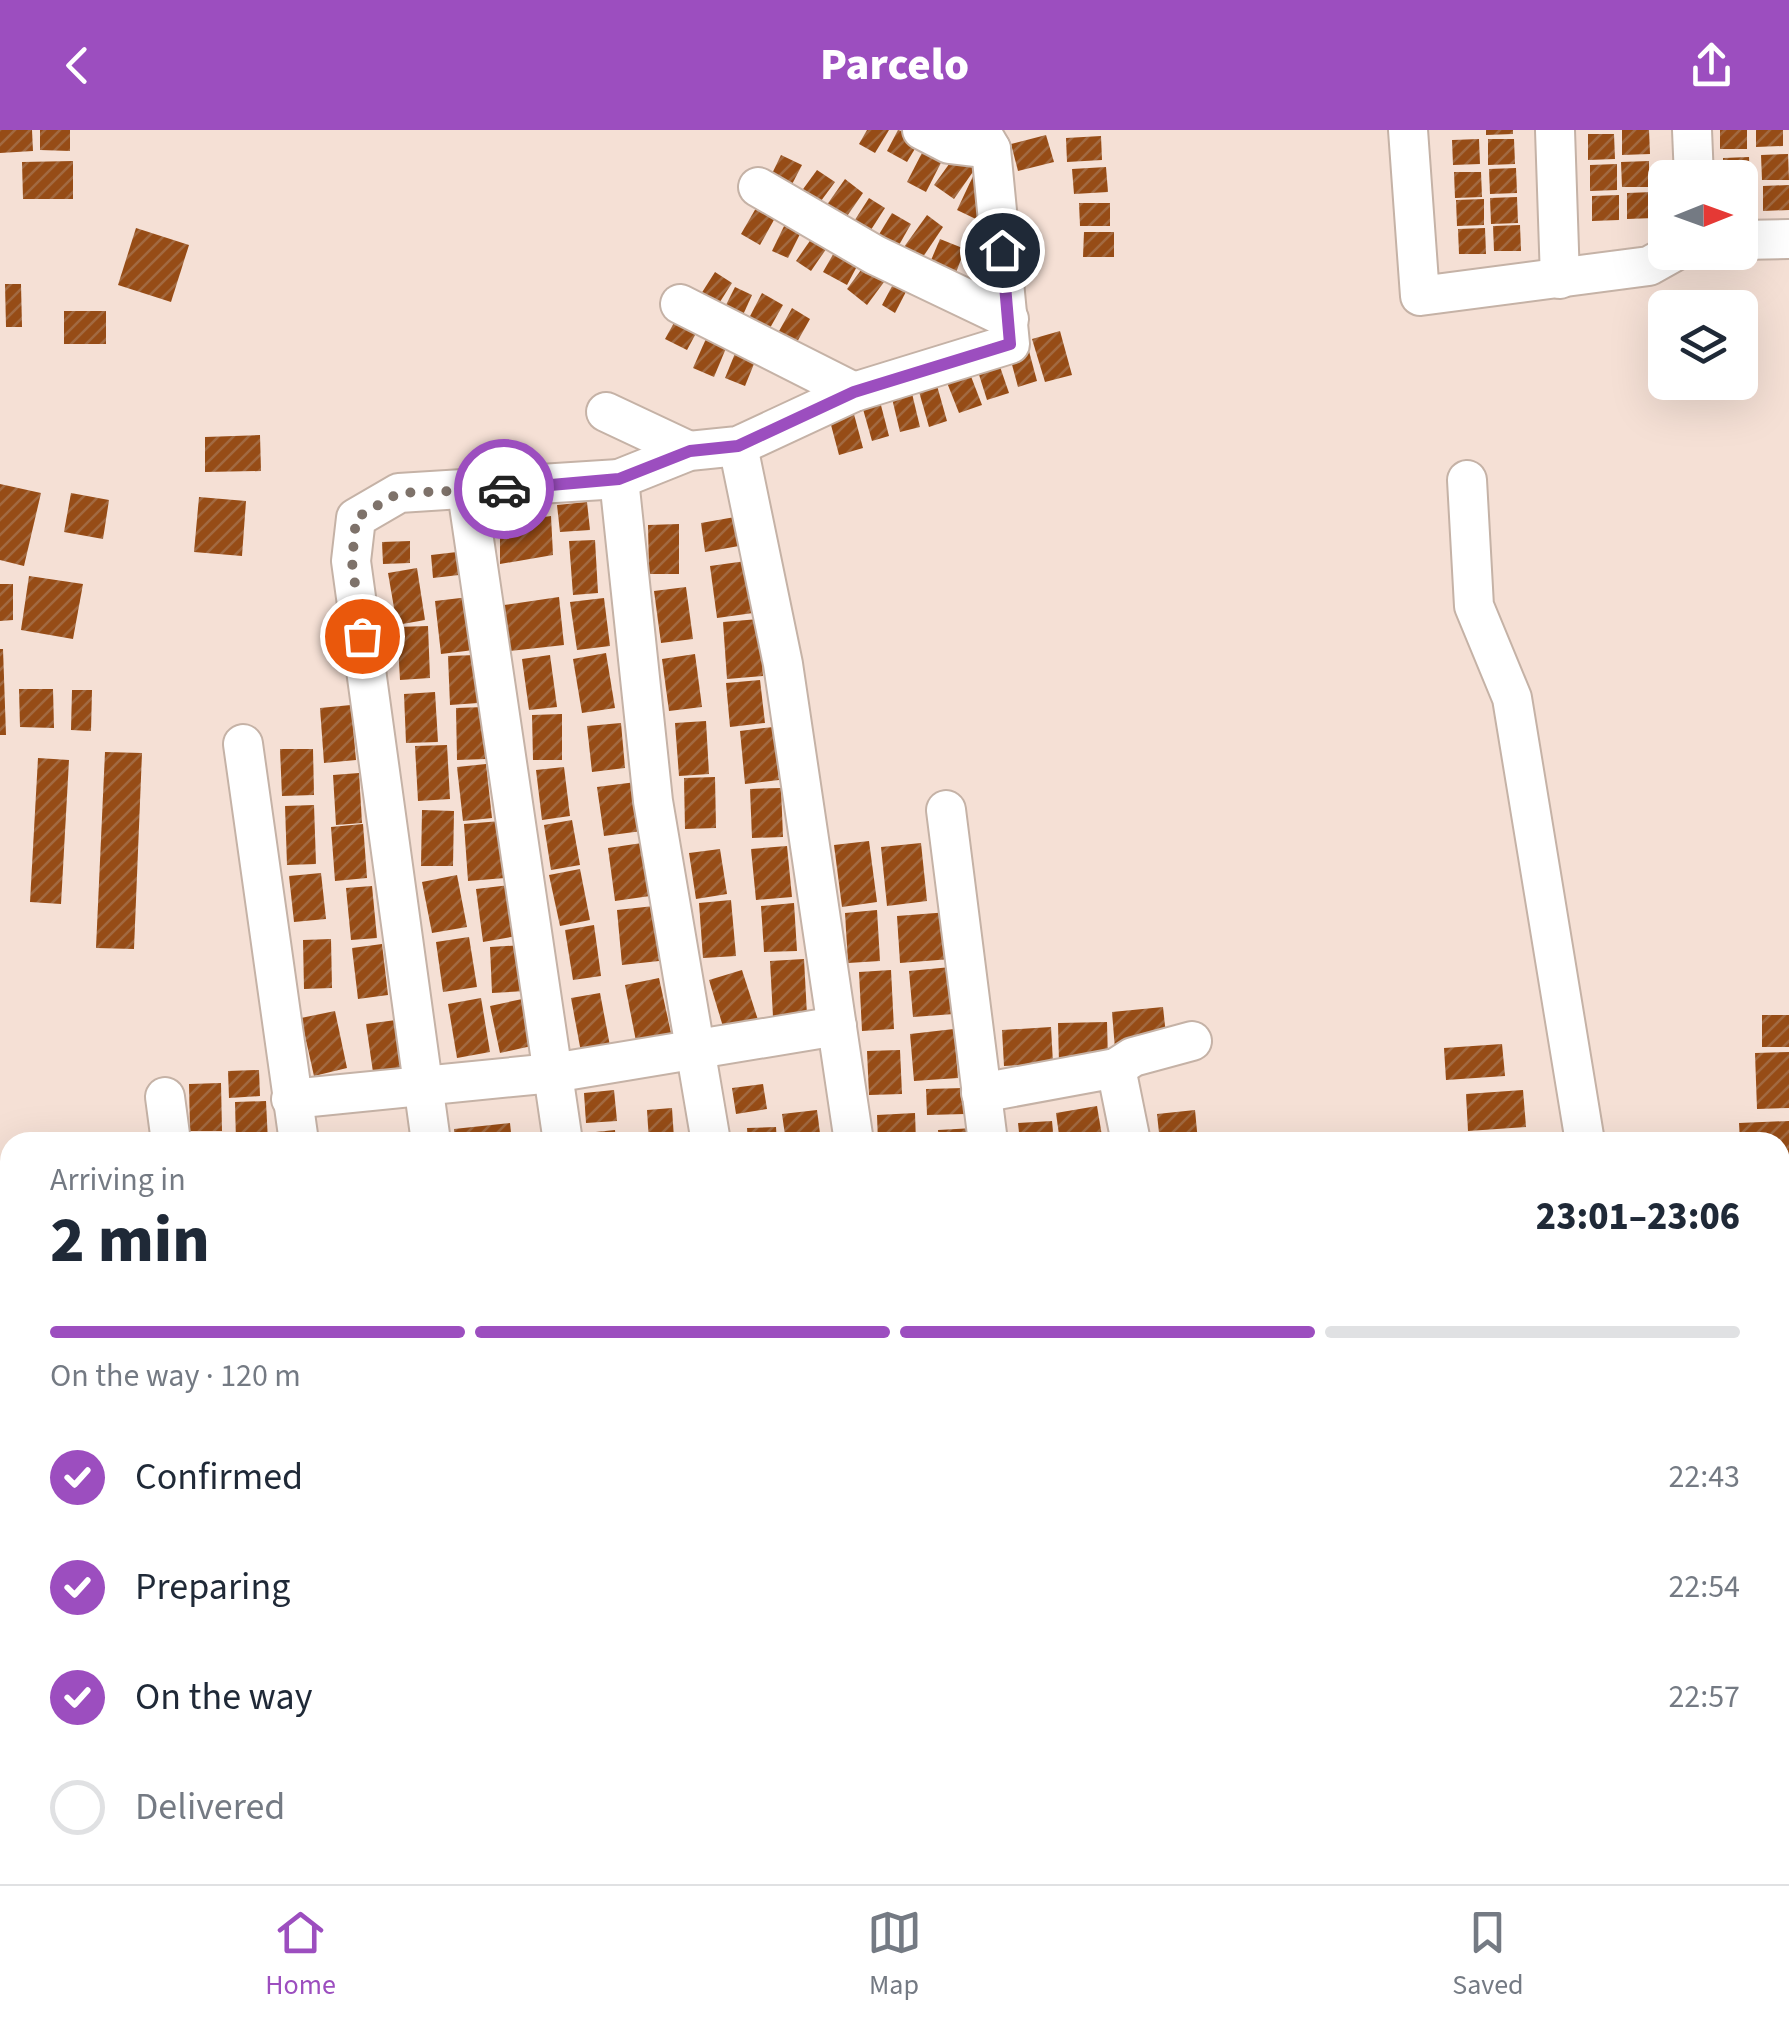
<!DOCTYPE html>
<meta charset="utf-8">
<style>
body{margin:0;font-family:"Source Sans 3",sans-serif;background:#f6f6f7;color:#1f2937;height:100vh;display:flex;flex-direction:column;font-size:38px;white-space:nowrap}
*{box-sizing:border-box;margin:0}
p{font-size:32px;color:#747a83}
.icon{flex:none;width:55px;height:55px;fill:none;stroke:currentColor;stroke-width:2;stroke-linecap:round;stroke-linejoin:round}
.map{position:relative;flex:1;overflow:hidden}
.sheet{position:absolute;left:0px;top:1002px;width:1790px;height:752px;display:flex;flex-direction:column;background:#fff;border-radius:30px 30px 0 0;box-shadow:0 10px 40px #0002}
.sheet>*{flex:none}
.needle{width:65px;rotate:89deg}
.tools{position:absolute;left:1648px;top:30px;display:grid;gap:20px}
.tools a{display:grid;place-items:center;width:110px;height:110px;border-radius:15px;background:#fff;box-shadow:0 10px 40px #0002;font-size:50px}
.pin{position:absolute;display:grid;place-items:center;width:85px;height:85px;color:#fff;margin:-42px;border:5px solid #fff;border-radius:50%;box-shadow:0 2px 10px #0007}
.courier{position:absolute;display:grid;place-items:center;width:100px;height:100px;margin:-50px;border:8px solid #9c4ebf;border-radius:50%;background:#fff;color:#222;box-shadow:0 2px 12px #0007}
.head em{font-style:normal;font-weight:800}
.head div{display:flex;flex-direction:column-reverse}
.head{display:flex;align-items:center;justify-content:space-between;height:170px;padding:0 50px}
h1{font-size:65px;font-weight:800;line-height:75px}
.bar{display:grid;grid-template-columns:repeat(4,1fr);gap:15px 10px;align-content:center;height:120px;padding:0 50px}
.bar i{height:12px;border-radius:8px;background:#e0e1e3}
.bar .on{background:#9c4ebf}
.bar p{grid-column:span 4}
ol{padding:0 50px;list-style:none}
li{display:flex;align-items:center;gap:30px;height:110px}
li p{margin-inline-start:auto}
li .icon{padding:10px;border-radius:50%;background:#9c4ebf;color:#fff;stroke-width:4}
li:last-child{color:#747a83}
li i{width:55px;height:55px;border:5px solid #e0e1e3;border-radius:50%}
header{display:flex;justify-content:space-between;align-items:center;height:130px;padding:0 50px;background:#9c4ebf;color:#fff;font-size:45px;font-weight:800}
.tab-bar{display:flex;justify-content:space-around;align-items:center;height:140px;border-top:2px solid #e0e1e3;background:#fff;font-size:28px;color:#747a83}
.tab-bar a{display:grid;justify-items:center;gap:5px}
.tab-bar .on{color:#9c4ebf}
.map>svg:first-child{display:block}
.forest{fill:url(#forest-firs)}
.building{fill:url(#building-hatch)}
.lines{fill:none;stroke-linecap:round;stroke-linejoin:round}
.street-casing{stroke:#c5b2a6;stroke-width:42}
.secondary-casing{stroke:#c5b2a6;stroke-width:60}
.street{stroke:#fff;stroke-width:38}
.secondary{stroke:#fce7dd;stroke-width:55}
.done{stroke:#7e726a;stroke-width:10;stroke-dasharray:0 18}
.route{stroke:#9c4ebf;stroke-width:12}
</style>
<header><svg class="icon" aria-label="back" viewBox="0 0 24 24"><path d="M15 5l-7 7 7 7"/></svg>Parcelo<svg class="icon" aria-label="share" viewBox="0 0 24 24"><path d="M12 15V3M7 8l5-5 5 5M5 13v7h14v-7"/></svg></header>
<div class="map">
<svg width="1789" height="1754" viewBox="0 0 1789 1754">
<defs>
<pattern id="forest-firs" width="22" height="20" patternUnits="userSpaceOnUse" patternTransform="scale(2.5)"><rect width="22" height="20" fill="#b1ca94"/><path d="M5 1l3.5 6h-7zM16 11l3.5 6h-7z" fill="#91a579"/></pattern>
<pattern id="building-hatch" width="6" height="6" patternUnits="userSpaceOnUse" patternTransform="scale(2.5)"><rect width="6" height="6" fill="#964c16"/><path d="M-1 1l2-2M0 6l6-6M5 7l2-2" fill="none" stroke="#a26a41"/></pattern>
</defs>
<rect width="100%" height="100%" fill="#f5e0d5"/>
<path class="forest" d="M1789,1459V1754H1367L1369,1745H1780V1461Z"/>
<g class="building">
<path d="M0,0H32L33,21L0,23Z"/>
<path d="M40,0H70V21L40,20Z"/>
<path d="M867,0H889L875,23L859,14Z"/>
<path d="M898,0L922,7L907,32L887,21Z"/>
<path d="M1486,0H1513V4L1486,5Z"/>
<path d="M1622,0H1649L1650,24L1622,25Z"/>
<rect x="1720" y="0" width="27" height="19"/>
<path d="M1756,0H1783V16L1756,17Z"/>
<path d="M1588,4H1614L1615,29L1588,30Z"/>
<path d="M1046,5L1054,32L1018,41L1011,14Z"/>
<path d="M1101,6L1102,30L1067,32L1066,8Z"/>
<path d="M1479,9L1480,34L1453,35L1452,10Z"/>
<path d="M1488,9H1514L1515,34L1488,35Z"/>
<path d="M926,15L945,25L926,62L907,52Z"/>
<path d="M957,23L977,36L954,69L934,55Z"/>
<path d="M1788,24L1789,50H1762L1761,25Z"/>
<path d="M781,25L802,35L788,62L768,52Z"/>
<path d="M1749,27L1750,53L1723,48V28Z"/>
<path d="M73,31V69H23L22,32Z"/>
<path d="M1649,31V57H1622L1621,32Z"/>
<path d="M1617,34V60L1590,61V35Z"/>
<path d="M1106,37L1108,62L1074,64L1072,39Z"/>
<path d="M1516,38L1517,63L1490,64L1489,39Z"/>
<path d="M817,40L835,52L815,79L798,66Z"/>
<path d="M1454,42H1481L1482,67L1455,68Z"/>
<path d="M974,44L990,55L980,91L957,80Z"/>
<path d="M845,49L863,63L843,92L824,79Z"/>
<path d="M1789,55V80L1763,81V56Z"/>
<path d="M1740,58H1750L1751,83L1740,84Z"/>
<path d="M1653,62L1654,88L1627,89V63Z"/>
<path d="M1619,65V90L1592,91V66Z"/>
<path d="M1517,67L1518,93L1491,94L1490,68Z"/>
<path d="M869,68L885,78L867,106L851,96Z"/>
<path d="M1484,69V95L1457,96L1456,70Z"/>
<path d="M1079,73H1110V96H1080Z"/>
<path d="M756,78L775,88L760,115L741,104Z"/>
<path d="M892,83L911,94L895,122L875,111Z"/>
<path d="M927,85L943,97L921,130L904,117Z"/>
<path d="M787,90L803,98L788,128L772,121Z"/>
<path d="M1520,95L1521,121H1494L1493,96Z"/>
<path d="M136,98L189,115L171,172L118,155Z"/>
<path d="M1485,98L1486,124H1459L1458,99Z"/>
<path d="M816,102L831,112L811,141L796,131Z"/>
<path d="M1084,102H1114V127H1083Z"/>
<path d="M940,109L965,119L952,153L926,142Z"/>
<path d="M839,114L862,127L847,155L823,142Z"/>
<path d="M867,132L887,148L867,175L847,159Z"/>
<path d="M715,142L732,153L718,175L701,164Z"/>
<path d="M898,145L911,152L895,183L882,175Z"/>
<path d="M5,154H21L22,197H6Z"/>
<path d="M735,157L752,165L738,196L720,187Z"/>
<path d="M762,163L783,175L766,205L746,194Z"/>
<path d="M792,178L810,189L792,221L774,210Z"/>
<rect x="64" y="181" width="42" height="33"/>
<path d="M680,182L701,194L687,220L665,209Z"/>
<path d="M1060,201L1072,245L1045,252L1032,209Z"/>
<path d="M709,202L729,211L714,247L693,238Z"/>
<path d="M1026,210L1037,251L1018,257L1007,216Z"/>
<path d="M736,221L756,229L745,256L725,248Z"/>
<path d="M996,225L1009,263L987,270L975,232Z"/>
<path d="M967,236L982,275L959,283L944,245Z"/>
<path d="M934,245L947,291L929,297L916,251Z"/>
<path d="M910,255L920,297L900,302L890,260Z"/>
<path d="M877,260L889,306L872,311L859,265Z"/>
<path d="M851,273L863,318L839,325L827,280Z"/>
<path d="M260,305L261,341L205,342V307Z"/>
<path d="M0,354L41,363L24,436L0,430Z"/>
<path d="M71,363L109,370L103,409L64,402Z"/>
<path d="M199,367L246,371L242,426L194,422Z"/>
<path d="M587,372L590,400L560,402L557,375Z"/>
<path d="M551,386L553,425L500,434V393Z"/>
<path d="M735,387L739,416L705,422L701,393Z"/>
<path d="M679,394V444H649L648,395Z"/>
<path d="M595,410L598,463L573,465L569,411Z"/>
<path d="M410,411V433L383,434L382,412Z"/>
<path d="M457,422L459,445L433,448L431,425Z"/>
<path d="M746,431L753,483L717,488L710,436Z"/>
<path d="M417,438L425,490L397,495L388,443Z"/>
<path d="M29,446L83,454L73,509L21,500Z"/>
<path d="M0,454H13V490L0,491Z"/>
<path d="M686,457L693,509L661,513L654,461Z"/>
<path d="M469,467L474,520L441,524L435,471Z"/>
<path d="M559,467L564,515L510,521L504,475Z"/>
<path d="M604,468L610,516L577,520L570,472Z"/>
<path d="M759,489L763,546L727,549L723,492Z"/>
<path d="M428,496L430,548L400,550L397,497Z"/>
<path d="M0,519H3L6,605H0Z"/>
<path d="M606,523L615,578L582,583L573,529Z"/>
<path d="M695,524L702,577L669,581L662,529Z"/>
<path d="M476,525L478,573L450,575L448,526Z"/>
<path d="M550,525L557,577L529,580L522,529Z"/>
<path d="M760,550L765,593L730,597L726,553Z"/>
<path d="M19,559H53L54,598L20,597Z"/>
<path d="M72,560H92L91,601L71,600Z"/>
<path d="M435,562L438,612L406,613L404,564Z"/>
<path d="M351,575L356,630L324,633L320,578Z"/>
<path d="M484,577L486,629L457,630L456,578Z"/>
<path d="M562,584V630H533L532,585Z"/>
<path d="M706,591L709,644L679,646L675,593Z"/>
<path d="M621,593L625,638L592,642L587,596Z"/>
<path d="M773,597L779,650L745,654L740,601Z"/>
<path d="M447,615L450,669L418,671L415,616Z"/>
<path d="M280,619H313L314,665L282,666Z"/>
<path d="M105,622L142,623L134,819L96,818Z"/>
<path d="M38,628L69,630L61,774L30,772Z"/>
<path d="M486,634L492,688L463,691L457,637Z"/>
<path d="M564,637L570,686L542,690L536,640Z"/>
<path d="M359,643L362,693L336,695L333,645Z"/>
<path d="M715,647L716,698L685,699L684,648Z"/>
<path d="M636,652L642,701L604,706L597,657Z"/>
<path d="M781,658L783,707L752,708L750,659Z"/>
<path d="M314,675L316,734L287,735L285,676Z"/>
<path d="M422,680L454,681L453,736H421Z"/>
<path d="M572,690L580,735L551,740L544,695Z"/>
<path d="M501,691L505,748L468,751L464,694Z"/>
<path d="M363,694L367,748L335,751L331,697Z"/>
<path d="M869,711L877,772L842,777L834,715Z"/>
<path d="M642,713L650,766L615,771L608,718Z"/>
<path d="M921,713L927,771L887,776L881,717Z"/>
<path d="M787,716L792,767L756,770L751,719Z"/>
<path d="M720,719L727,764L696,769L689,723Z"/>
<path d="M580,739L590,790L560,796L549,745Z"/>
<path d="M321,743L326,789L294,792L289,746Z"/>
<path d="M457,745L467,797L432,803L422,752Z"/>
<path d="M510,755L517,806L483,812L476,759Z"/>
<path d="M372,756L377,808L351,810L346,758Z"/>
<path d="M731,770L736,826L703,828L699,773Z"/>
<path d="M794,773L797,821L764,822L761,776Z"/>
<path d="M654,776L659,831L622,835L617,780Z"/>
<path d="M877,780L880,831L848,833L845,783Z"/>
<path d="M949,782L951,829L900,833L897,786Z"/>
<path d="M594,795L601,846L573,850L565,800Z"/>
<path d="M469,807L477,857L443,862L436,812Z"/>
<path d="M331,809L332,858L304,859L303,810Z"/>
<path d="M382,814L388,865L358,869L352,818Z"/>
<path d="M524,815L526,861L492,863L490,817Z"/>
<path d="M804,829L807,885L773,887L770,831Z"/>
<path d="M951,837L954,884L913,887L909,841Z"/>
<path d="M742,840L758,890L724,900L709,850Z"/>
<path d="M891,840L894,899L862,901L859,842Z"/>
<path d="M659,848L671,903L636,911L625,855Z"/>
<path d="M600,863L610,916L581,922L571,868Z"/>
<path d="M481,868L490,922L457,928L448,874Z"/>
<path d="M527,868L536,915L500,923L490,876Z"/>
<path d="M1163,877L1167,914L1115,919L1112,882Z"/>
<path d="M335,881L347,938L314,946L301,888Z"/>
<rect x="1762" y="885" width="27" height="32"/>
<path d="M396,890L403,945L374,949L366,894Z"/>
<path d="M1107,892L1108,931L1059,933L1058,893Z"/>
<path d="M1051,897L1053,933L1004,936L1002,900Z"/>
<path d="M954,899L958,948L914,951L910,904Z"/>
<path d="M1502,914L1505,946L1446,950L1444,918Z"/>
<path d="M900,920L902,964L869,965L867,921Z"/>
<path d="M1789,922V978L1757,979L1755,923Z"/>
<path d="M259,940L260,966L229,968L228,941Z"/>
<path d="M221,953L222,1001H190L189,954Z"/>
<path d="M763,954L767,979L736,984L732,958Z"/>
<path d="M964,958L965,984L927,985L926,959Z"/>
<path d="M614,960L617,991L586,993L584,963Z"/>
<path d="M1523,960L1526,997L1468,1001L1466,964Z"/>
<path d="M266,971L268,1012H236L235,972Z"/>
<path d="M1097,976L1103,1012H1060L1056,983Z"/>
<path d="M672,978L674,1009L649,1011L647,980Z"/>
<path d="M817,980L821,1011L786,1012L782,984Z"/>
<path d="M1195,980L1198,1012H1160L1157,984Z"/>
<path d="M915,983L916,1012H878L877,985Z"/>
<path d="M1052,991L1054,1012H1020L1018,993Z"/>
<path d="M1789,991V1034H1780V1012H1740L1739,993Z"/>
<path d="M510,993L512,1012H455L454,999Z"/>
<path d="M776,997L777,1012H748L747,998Z"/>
<path d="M974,998L975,1012H939L938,1000Z"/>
<path d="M615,1000L616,1012H587L586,1003Z"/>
<path d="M1331,1006L1332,1012H1289V1010Z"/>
<path d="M1789,1337V1386H1780V1338Z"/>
<path d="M106,1745H171L169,1754H137Z"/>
<path d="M240,1745H265L262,1754H237Z"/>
<path d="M384,1745H407L418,1749L416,1754H381Z"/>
<path d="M468,1745L505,1752V1754H466Z"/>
<path d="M784,1745L785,1754H736L735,1746Z"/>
<path d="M1043,1745L1047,1754H1019L1016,1747Z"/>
<path d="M1062,1745H1098L1085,1754H1065Z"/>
</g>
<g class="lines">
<defs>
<g id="street">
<path d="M922,0L949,14L991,19"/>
<path d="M1408,0L1420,166L1649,136L1674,122"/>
<path d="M1555,0L1560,149"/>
<path d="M1692,0L1694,48"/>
<path d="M758,57L875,125L1009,189"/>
<path d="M1740,110L1789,109"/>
<path d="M680,174L854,262"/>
<path d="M606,282L689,321"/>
<path d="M738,316L783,534L854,1012"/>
<path d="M619,349L653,671L711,1012"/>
<path d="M1467,350L1474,476L1512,568L1585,1012"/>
<path d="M467,362L563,1012"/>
<path d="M243,614L299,1012"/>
<path d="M946,680L988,1012"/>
<path d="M1116,938L1133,927L1192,911"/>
<path d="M981,963L1116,938L1131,1012"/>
<path d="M165,967L171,1012"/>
<path d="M291,969L553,943L837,896"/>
<path d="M431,1012L351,431L356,388L399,363L619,349L689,321L738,316L854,262L1010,214L991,19L980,0"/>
<path d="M1140,1745L1145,1754"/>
</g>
<g id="secondary">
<path d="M1780,1096L1789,1093"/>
<path d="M1108,1754L1115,1745"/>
</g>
</defs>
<use href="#street" class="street-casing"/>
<use href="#secondary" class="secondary-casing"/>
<use href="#street" class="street"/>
<use href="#secondary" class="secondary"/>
</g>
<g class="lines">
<path class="done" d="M362,506L352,432L356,388L399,363L504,359"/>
<path class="route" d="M504,359L619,349L690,321L738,316L854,262L1010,214L1002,120"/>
</g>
</svg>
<div class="tools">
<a><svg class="needle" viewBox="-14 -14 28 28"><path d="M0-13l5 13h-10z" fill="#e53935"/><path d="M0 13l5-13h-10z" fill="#747a83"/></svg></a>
<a><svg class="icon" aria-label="layers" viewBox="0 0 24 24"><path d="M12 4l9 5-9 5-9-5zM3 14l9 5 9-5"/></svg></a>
</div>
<div class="pin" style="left:362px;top:506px;background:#ea580c"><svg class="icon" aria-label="bag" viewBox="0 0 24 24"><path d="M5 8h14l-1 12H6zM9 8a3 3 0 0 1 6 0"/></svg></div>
<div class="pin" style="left:1002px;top:120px;background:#1f2937"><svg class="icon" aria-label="home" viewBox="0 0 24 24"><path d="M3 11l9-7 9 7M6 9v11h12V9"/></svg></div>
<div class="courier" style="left:504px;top:359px"><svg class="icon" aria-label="car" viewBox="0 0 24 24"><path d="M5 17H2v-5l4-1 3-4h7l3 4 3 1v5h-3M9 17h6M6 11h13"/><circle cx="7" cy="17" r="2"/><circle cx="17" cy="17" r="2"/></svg></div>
<section class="sheet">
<div class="head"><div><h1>2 min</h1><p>Arriving in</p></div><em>23:01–23:06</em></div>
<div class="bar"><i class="on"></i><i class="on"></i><i class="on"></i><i></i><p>On the way · 120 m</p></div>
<ol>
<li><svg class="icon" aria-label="check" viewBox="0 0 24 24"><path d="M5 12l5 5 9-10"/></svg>Confirmed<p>22:43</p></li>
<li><svg class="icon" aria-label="check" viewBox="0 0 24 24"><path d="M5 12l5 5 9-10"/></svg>Preparing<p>22:54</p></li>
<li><svg class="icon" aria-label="check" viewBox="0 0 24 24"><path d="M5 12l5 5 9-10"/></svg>On the way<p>22:57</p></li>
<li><i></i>Delivered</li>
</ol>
</section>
</div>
<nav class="tab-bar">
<a class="on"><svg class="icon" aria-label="home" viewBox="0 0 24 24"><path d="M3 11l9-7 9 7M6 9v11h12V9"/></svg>Home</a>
<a><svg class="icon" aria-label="map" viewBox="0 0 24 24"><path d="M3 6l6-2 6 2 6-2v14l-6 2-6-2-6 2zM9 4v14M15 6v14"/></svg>Map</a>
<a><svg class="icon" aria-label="saved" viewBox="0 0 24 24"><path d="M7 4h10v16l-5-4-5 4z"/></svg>Saved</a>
</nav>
